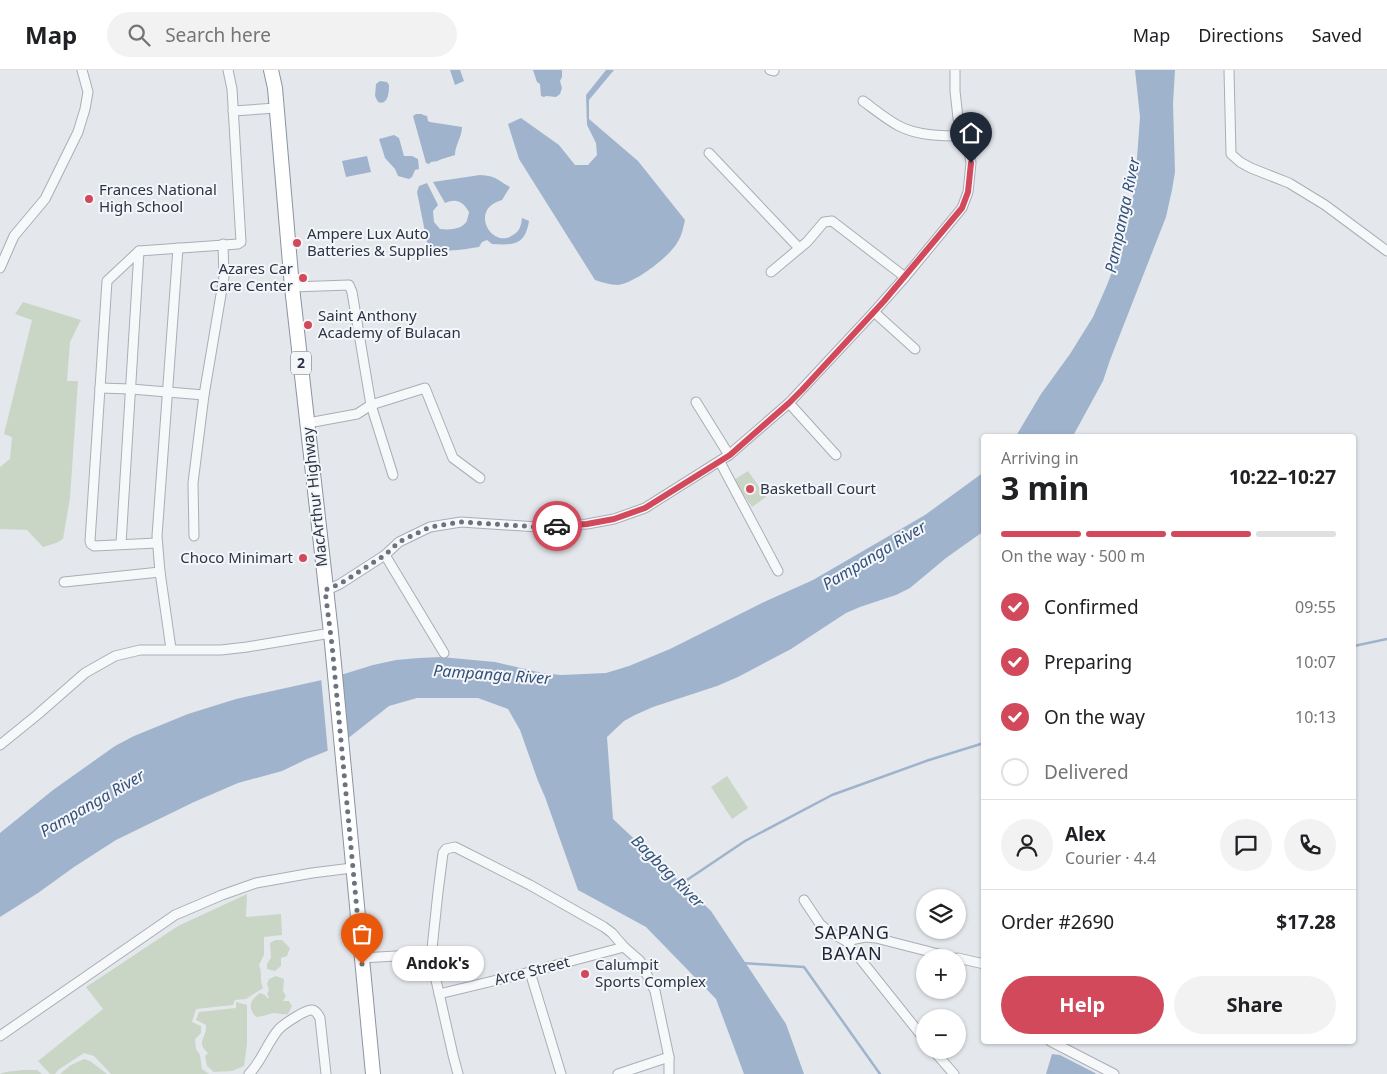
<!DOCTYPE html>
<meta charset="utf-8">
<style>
body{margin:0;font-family:"Noto Sans",sans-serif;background:#f2f2f2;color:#202124;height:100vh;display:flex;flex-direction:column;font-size:19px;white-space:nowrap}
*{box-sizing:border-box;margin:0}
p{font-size:16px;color:#757577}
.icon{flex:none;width:28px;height:28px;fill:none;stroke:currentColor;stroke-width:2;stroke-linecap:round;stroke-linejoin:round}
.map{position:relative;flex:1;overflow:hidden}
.details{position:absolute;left:981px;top:364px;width:375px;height:610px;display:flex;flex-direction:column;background:#fff;border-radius:5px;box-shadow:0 1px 4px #0004}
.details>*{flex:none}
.tools{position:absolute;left:916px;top:819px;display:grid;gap:10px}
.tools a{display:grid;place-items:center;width:50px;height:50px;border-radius:50%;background:#fff;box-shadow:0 1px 4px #0004;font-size:25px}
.pin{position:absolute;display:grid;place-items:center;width:42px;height:42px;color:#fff;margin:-51px -21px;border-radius:50% 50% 50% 0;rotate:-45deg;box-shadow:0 0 5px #0007}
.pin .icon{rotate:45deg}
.courier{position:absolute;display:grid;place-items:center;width:50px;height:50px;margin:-25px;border:4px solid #d1495b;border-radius:50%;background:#fff;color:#222;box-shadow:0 1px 6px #0007}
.bubble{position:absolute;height:35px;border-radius:18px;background:#fff;box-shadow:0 1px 4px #0004;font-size:16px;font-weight:700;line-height:35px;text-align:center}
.head em{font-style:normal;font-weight:700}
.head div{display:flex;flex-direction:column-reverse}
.head{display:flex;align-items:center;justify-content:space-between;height:85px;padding:0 20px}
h1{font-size:32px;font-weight:700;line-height:38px}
.bar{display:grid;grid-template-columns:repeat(4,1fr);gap:8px 5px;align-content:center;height:60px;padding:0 20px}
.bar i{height:6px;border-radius:4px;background:#e0e0e0}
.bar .on{background:#d1495b}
.bar p{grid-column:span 4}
.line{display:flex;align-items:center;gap:12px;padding:0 20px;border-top:1px solid #e0e0e0}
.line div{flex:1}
.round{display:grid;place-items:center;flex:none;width:52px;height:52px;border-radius:26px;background:#f2f2f2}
ol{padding:0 20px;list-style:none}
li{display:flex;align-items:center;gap:15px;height:55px}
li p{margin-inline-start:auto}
li .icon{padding:5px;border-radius:50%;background:#d1495b;color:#fff;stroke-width:4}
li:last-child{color:#757577}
li i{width:28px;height:28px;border:2px solid #e0e0e0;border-radius:50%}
.primary-button{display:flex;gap:10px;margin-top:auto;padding:10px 20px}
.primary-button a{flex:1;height:58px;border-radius:30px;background:#d1495b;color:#fff;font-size:20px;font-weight:700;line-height:58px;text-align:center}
.primary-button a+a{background:#f2f2f2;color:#202124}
header{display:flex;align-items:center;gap:30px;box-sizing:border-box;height:70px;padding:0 25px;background:#fff;border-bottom:1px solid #e0e0e0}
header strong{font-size:24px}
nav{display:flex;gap:28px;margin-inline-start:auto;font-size:18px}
.search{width:350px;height:45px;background:#f2f2f2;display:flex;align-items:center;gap:12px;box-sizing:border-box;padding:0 18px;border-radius:28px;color:#757577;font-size:19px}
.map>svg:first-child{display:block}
.green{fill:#c9d6c5}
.water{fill:#9fb4cc}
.pier{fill:#e4e7ec}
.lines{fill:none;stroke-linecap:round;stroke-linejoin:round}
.stream{stroke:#9fb4cc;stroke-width:2.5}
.minor-casing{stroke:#a9aeb7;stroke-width:11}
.highway-casing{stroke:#8b94a3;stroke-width:16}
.minor{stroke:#f7f8fa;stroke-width:9}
.highway{stroke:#fff;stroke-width:14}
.done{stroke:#6c737f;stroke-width:5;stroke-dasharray:0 9}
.route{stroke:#d1495b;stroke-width:6}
.poi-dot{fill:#d1495b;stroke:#f4f6f9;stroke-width:2}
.labels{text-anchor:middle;stroke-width:4;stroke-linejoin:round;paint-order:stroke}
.shield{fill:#f4f6f9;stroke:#676e7b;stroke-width:1}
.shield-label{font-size:14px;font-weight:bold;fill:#2b3445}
.poi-label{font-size:15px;fill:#2b3445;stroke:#f4f6f9;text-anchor:start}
.street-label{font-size:15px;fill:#2b3445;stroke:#f4f6f9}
.water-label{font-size:16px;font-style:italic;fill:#34527a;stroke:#f4f6f9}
.quarter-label{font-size:18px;letter-spacing:1px;fill:#1d2536;stroke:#f4f6f9}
</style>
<header>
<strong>Map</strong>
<div class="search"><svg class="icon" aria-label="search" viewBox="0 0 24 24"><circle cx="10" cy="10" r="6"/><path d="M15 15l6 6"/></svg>Search here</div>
<nav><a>Map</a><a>Directions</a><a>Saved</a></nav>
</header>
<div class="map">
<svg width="1387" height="1004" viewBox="0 0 1387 1004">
<rect width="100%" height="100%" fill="#e4e7ec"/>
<g class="green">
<path d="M23,232L81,250L70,272L67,311H78L70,428L63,469L56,473L43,477L27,460L0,459V397L10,389L12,367L4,364L32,250L15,244Z"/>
<path d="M748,401L766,427L752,437L734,410Z"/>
<path d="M727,706L748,738L732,749L711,717Z"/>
<path d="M247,824L246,847L281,844L282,865L264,867V885L259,895C263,905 259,909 263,918L246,929L235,930L233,935L196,939L192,952L201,956V963L195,969L196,979L200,985L202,999L209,1004H111L94,986L84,983L58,1000L55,1004H50L38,991L103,939L86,917L178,856Z"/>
<path d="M275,870H282L290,878L287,886L281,888V896L275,901L267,899V894L271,888L270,873Z"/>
<path d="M276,906L284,909L283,921L286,926L283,931H289L292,936L288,944C282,945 279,943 274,943C268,944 262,947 256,947C247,937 250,930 260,923L265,925L267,928H269L267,924L269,920L267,914L269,909Z"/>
<path d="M236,932L247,935V974L244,996L232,1001L214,1002L207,996L205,986L208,983C195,971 207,969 206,955L196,950L199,942L236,938Z"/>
<path d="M84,989L90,991L107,1004H60L71,995Z"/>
<path d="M22,1000H37L42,1004H0C5,1001 16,1001 22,1000Z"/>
</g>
<g class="water">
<path d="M450,0H460L464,11L455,15Z"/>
<path d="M533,0H562V7L560,11L562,18L560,24L556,27L546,26L544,27L541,26L540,14L537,12Z"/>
<path d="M606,0H614L589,30V49L638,91L685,150C683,158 682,166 677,173C669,187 635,213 618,215C611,215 601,212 595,210L519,89L508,54L521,48L559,75L575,95H588L597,85L596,73L587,55L586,25Z"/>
<path d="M1135,0H1175L1173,34L1175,102L1172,120L1166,147L1110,290L1103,311L1073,366H1016L1041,324L1070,284L1093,247L1107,215L1122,176L1127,155L1135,115L1140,47Z"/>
<path d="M380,11L387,12L389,15C389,22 388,36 378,32L375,26L376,14Z"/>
<path d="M416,44H422L423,45L427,46L428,51L430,52L462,57C462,67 455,75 455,85L439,90L438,91L431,92L429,94L426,93L413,46Z"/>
<path d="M394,65L399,68L404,86H412L418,89L419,99L415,100L412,107L409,109L398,106L395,99L385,88L379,69Z"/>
<path d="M367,86L371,102L346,107L342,91Z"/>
<path d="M480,105C497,106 497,110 510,117L502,130C468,139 492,180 513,165C520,161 521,156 522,148L529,151C525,176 513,175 492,174L487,170L482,172L479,177C462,179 441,186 427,172L417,122L419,116L427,113L438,135L433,141L434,152L440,159C449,160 461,160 467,151C467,150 469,143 469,142C463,132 457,128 445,133L433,112Z"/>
<path d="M984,402V461L946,488L910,518L896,525L860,537L846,543L791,579L738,607L717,616L653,637L635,645L624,651L607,667L613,749L711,841L786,954L804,1004H744L716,929L646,857L578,820L545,727L538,711L520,660L508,639L478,628H417L389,636L337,677L307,689L282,701L238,713L194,732L116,770L74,797L38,823L0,847V763L53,720L115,676L134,666L188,644L236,629L331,608L373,595L396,590L419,588L441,587L495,592L542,603L561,605L606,603L629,596L670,579L764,532L813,510L925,445Z"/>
<path d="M1052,984L1060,985L1095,1003L1096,1004H1046Z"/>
</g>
<path class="pier" d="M331,605L338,679L328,683L321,607Z"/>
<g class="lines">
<g class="stream">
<path d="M1354,576L1387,569"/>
<path d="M681,814L745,771L832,725L929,690L984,673"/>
<path d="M742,893L804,897L880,1004"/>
</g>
<defs>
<g id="minor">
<path d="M770,0L774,1"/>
<path d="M1229,0L1231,84L1240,92L1251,98L1289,113L1325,135L1387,181"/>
<path d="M863,31C874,39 886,49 899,56C918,66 943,66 964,66"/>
<path d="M233,41L276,38"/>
<path d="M709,83L799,178"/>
<path d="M0,198L14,166L45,129L78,62L85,39L88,22L82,0"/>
<path d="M771,202L807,172L824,152L832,151L905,207"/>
<path d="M292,217L349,215L352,222L371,335L393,405"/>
<path d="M874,242L915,279"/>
<path d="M100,318L131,319L204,325"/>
<path d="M696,332L729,385"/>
<path d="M789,333L836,385"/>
<path d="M308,353L357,344L371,335L425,318L453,388L480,408"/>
<path d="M720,392L778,501"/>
<path d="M194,466L193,413L204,325L224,207L223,174"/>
<path d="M157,473L94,476L91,474L90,471L107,211L139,181L238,174L241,172L232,19L228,0"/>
<path d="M121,474L139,181"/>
<path d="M385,485L444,583"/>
<path d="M64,512L160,502"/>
<path d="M325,521L340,514L385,485L399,472L430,457L461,452L538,457L587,454L614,449L645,438L729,385L789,333L874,242L905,207L962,138L968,122L971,93L969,81L958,48L955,21V0"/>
<path d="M171,579L160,502L157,466L178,178"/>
<path d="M0,675L37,645L85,603L115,586L140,580H221L247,577L331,563"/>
<path d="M804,830L820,854L828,861L846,871L925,970"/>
<path d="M846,871L865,867L876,868L954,888"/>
<path d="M361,888L431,884"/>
<path d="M958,888L984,894"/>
<path d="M530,902L561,1004"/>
<path d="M439,924L530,902L624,877"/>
<path d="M0,966L175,845L222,825L256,813L312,803L352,798"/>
<path d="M1050,971L1114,1004"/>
<path d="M933,980L954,1004"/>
<path d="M249,1004C262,991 268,971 279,959C284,954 306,939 312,940C317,941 318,945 320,948L326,1004"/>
<path d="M458,1004L453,985L431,888L438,822L443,783L446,779L455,777L530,815L604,857L612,863L624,877L640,891L655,921L669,987V1004"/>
<path d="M618,1004L669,987"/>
</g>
<path id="highway" d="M271,0L275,18L292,217L331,563L373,1004"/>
</defs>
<use href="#minor" class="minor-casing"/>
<use href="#highway" class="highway-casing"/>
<use href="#minor" class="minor"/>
<use href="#highway" class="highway"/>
</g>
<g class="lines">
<path class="done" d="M362,894L332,575L325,520L340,514L385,485L399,472L430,457L461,452L538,457L557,456"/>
<path class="route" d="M557,456L587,454L614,449L645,438L730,385L789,333L802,320L884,231L962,138L968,122L971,93"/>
</g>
<g class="poi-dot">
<circle cx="89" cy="129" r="5"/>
<circle cx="297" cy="173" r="5"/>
<circle cx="303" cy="208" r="5"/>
<circle cx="308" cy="255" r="5"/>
<circle cx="750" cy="419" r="5"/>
<circle cx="303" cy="488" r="5"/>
<circle cx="585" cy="904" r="5"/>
</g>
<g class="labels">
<rect class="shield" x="291" y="281.5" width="20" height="23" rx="4"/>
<g class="shield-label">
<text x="301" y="298">2</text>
</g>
<g class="poi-label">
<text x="99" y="125">Frances National<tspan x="99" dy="17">High School</tspan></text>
<text x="307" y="169">Ampere Lux Auto<tspan x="307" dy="17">Batteries &amp; Supplies</tspan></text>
<text x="293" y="204" text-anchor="end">Azares Car<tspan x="293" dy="17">Care Center</tspan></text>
<text x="318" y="251">Saint Anthony<tspan x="318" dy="17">Academy of Bulacan</tspan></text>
<text x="760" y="424">Basketball Court</text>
<text x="293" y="493" text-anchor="end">Choco Minimart</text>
<text x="595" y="900">Calumpit<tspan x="595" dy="17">Sports Complex</tspan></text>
</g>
<g class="street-label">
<text transform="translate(315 427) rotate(-96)" y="5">MacArthur Highway</text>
<text transform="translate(532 901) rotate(-14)" y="5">Arce Street</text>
</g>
<g class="water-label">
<text transform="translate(1122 145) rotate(-78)" y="6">Pampanga River</text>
<text transform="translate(874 485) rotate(-31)" y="6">Pampanga River</text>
<text transform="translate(492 604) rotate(4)" y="6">Pampanga River</text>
<text transform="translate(92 733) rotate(-30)" y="6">Pampanga River</text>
<text transform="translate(668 801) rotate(45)" y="6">Bagbag River</text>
</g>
<g class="quarter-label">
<text x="852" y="869">SAPANG<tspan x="852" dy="21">BAYAN</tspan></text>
</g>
</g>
</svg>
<div class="tools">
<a><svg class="icon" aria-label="layers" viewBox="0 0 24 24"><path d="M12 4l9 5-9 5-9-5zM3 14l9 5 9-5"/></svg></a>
<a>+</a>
<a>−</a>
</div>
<div class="pin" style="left:362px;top:894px;background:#ea580c"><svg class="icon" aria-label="bag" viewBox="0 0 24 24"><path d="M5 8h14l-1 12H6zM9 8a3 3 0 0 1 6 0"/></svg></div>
<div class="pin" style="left:971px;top:93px;background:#1f2937"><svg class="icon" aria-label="home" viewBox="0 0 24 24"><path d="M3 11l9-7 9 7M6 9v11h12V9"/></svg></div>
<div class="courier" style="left:557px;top:456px"><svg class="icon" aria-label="car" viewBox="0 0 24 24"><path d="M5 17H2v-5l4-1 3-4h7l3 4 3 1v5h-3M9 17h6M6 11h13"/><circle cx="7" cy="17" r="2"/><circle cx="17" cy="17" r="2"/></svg></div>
<div class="bubble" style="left:392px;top:876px;width:92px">Andok's</div>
<section class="details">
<div class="head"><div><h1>3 min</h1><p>Arriving in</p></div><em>10:22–10:27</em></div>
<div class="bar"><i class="on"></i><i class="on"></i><i class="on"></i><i></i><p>On the way · 500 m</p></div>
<ol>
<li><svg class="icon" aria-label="check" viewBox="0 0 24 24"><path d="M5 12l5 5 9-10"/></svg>Confirmed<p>09:55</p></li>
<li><svg class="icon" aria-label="check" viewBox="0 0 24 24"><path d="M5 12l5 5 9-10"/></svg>Preparing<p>10:07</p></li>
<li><svg class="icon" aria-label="check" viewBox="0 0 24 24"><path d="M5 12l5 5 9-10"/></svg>On the way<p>10:13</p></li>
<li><i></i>Delivered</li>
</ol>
<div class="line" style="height:90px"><a class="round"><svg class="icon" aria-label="person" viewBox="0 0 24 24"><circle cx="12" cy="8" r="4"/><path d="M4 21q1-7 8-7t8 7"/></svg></a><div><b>Alex</b><p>Courier · 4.4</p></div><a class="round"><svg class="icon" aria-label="chat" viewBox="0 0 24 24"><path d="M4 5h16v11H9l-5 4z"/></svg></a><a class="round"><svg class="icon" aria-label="phone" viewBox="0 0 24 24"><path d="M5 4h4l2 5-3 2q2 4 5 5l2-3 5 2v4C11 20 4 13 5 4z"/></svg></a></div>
<div class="line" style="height:65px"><div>Order #2690</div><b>$17.28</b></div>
<div class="primary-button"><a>Help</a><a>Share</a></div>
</section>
</div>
